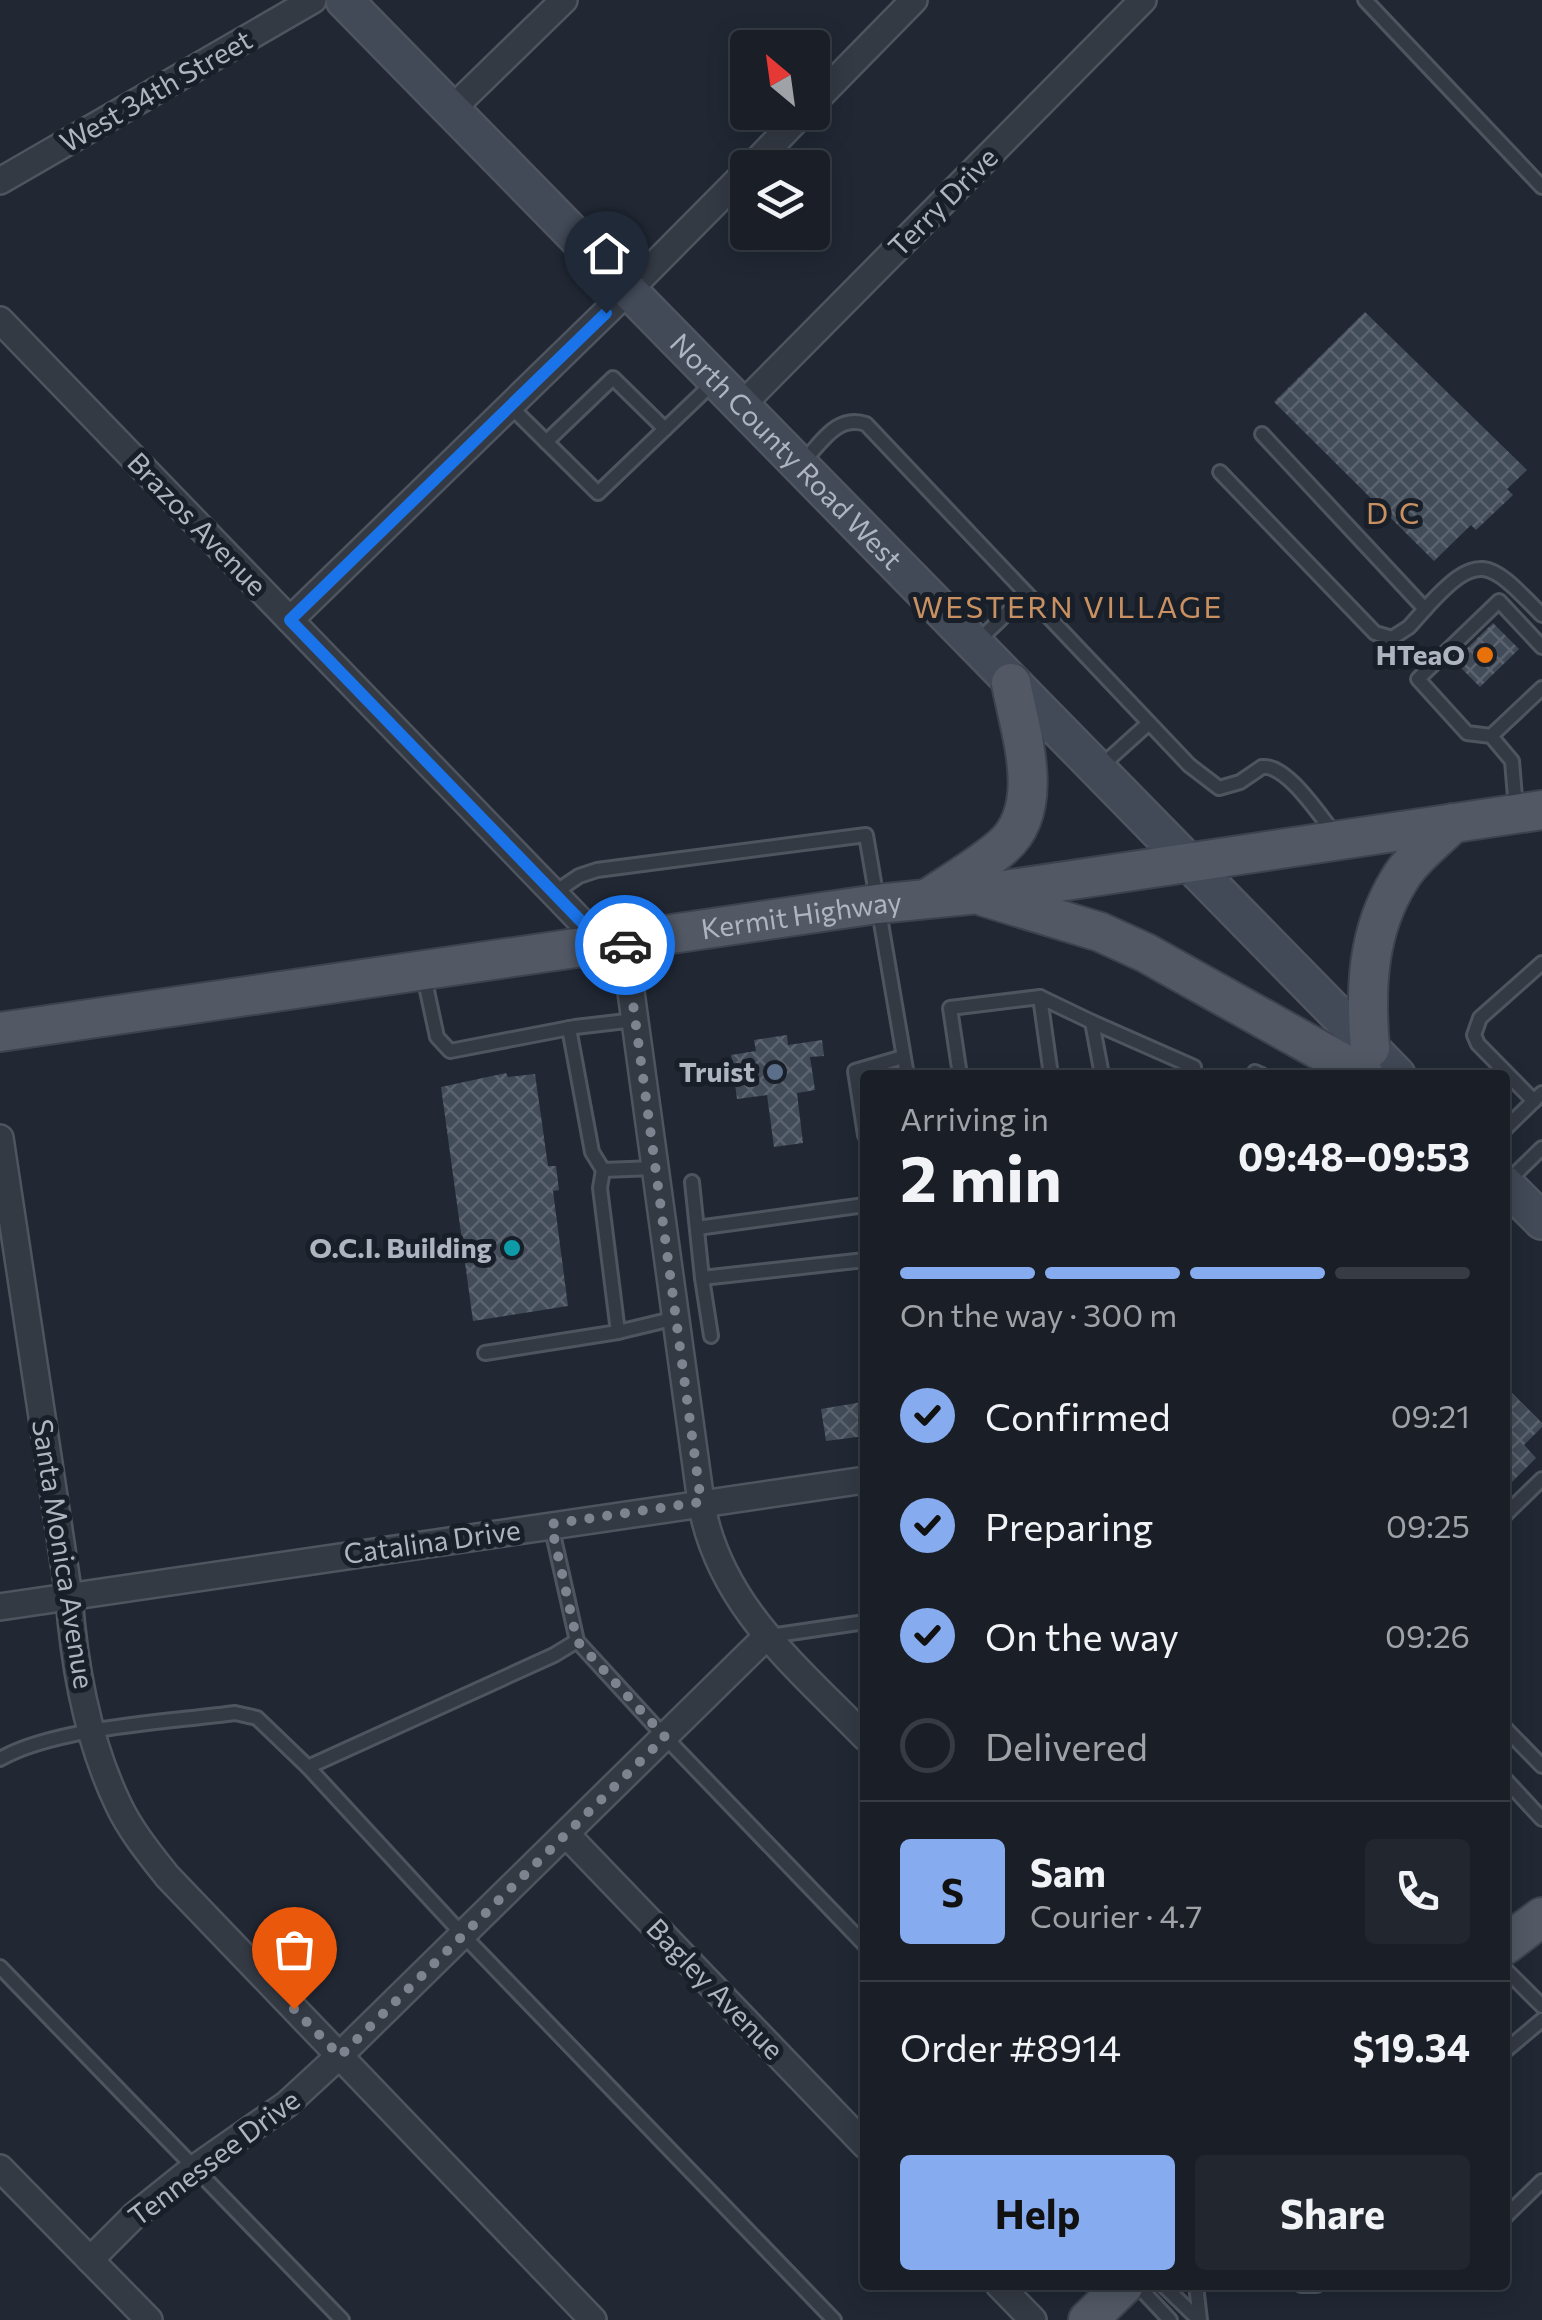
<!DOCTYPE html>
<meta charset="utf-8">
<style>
body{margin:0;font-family:Commissioner,sans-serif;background:#22272f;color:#f1f3f6;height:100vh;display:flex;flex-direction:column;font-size:38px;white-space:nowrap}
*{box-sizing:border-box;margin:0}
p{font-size:32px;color:#9fa2a7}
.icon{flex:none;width:55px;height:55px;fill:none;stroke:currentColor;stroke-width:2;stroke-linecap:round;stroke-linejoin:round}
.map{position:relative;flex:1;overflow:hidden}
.side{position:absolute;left:860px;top:1070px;width:650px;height:1220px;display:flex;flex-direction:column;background:#191e27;border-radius:10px;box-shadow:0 5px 25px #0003,0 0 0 2px #373c44}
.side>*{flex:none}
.needle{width:65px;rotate:331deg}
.tools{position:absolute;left:730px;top:30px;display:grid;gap:20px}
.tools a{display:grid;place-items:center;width:100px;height:100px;border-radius:10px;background:#191e27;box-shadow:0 5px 25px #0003,0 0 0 2px #373c44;font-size:50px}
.pin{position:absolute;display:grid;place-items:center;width:85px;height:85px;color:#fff;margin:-102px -42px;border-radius:50% 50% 50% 0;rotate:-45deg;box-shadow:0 0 10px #0007}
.pin .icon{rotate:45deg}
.courier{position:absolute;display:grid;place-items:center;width:100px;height:100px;margin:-50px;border:8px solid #1a73e8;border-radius:50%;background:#fff;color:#222;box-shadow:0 2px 12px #0007}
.summary em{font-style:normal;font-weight:700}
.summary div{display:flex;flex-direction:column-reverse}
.summary{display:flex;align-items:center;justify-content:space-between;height:170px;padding:0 40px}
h1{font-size:65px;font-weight:700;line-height:75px}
.bar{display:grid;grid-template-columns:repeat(4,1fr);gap:15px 10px;align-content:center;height:120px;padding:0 40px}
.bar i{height:12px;border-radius:8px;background:#373c44}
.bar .active{background:#86abee}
.bar p{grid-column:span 4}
.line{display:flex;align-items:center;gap:25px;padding:0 40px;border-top:2px solid #373c44}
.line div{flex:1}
.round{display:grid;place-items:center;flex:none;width:105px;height:105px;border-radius:10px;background:#22272f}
ol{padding:0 40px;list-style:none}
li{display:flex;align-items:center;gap:30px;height:110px}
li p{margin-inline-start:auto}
li .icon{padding:10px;border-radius:50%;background:#86abee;color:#111;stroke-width:4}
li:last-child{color:#9fa2a7}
li i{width:55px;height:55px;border:5px solid #373c44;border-radius:50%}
.cta{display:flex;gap:20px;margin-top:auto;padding:20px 40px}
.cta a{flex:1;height:115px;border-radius:10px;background:#86abee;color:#111;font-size:40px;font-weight:700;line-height:115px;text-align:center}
.cta a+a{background:#22272f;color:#f1f3f6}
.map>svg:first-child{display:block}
.building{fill:url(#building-cross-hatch)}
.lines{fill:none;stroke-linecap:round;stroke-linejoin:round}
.service-casing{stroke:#4e555f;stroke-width:18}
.minor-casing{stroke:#4e555f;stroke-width:30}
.secondary-casing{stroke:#4e555f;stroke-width:40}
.primary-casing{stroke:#3d434e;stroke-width:42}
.service{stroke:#343a44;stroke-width:12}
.minor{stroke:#343a44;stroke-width:25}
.secondary{stroke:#424957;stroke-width:35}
.primary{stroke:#525965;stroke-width:38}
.done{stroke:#7d8490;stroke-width:10;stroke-dasharray:0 18}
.route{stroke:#1a73e8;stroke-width:12}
.food-dot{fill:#e8710a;stroke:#191f29;stroke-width:4}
.service-dot{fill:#5c6f8a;stroke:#191f29;stroke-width:4}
.culture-dot{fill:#0f9aa8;stroke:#191f29;stroke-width:4}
.labels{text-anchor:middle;stroke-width:10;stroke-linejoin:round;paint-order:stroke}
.street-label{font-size:28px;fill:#aeb5c1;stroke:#191f29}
.poi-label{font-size:28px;font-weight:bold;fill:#aeb5c1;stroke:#191f29;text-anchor:end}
.neighbourhood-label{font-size:30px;letter-spacing:2.5px;fill:#c99161;stroke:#191f29}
</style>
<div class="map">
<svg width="1542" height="2320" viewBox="0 0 1542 2320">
<defs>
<pattern id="building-cross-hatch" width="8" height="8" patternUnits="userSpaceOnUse" patternTransform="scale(2.5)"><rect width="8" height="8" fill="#424b58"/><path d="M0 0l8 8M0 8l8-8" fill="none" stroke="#5b636e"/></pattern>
</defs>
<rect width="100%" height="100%" fill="#212834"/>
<g class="building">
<path d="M1365,312L1527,470L1507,489L1513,495L1476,530L1471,525L1434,561L1274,402Z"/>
<path d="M1493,623L1519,649L1480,687L1454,661Z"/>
<path d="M787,1035L788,1045L822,1040L824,1056L810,1057L815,1090L797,1093L803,1143L774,1147L767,1095L737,1099L731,1055L756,1051L754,1040Z"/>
<path d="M506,1073L508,1077L535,1074L548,1166H556L559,1190L553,1191L568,1306L473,1321L441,1087Z"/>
<path d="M1505,1386L1542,1423V1427L1524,1445L1536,1458L1505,1489Z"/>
<path d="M862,1402L865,1436L826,1441L821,1409Z"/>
</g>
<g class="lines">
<defs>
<g id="service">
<path d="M1365,0L1542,187"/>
<path d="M510,406L598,493L713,383"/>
<path d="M1262,434L1425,609C1480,548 1490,562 1542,615"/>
<path d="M546,442L613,378L665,429"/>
<path d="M803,462C821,443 837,414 866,424L1189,765L1219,788L1240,782L1262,767C1287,764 1319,815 1335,834"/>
<path d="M1220,472L1375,633L1392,638L1409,627L1425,609"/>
<path d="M978,641L1027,594"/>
<path d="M1491,736L1542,688"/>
<path d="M1099,768L1149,723"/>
<path d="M1516,809L1512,761L1491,736L1467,733L1418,679L1499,601L1542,647"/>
<path d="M554,893L579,876L597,870L866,835L907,1075"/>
<path d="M423,972L437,1037L450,1051L575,1027L635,1020"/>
<path d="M1040,997L1092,1022"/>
<path d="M569,1028L592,1152L603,1170L655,1168"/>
<path d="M960,1075L950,1008L1040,997L1051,1075"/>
<path d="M1102,1075L1092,1022L1194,1067L1190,1075"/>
<path d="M1253,1075L1255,1072L1262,1075"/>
<path d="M1534,1101L1478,1044L1474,1035L1480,1018L1542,963"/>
<path d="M1505,1129L1542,1093"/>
<path d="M865,1135L855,1071L903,1057"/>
<path d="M603,1170L600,1188L618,1332"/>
<path d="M1508,1181L1542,1148"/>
<path d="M692,1182L702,1278L865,1260"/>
<path d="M697,1228L865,1205"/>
<path d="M702,1278L711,1336"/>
<path d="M485,1353L618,1332L676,1318"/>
<path d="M1505,1515L1542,1479"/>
<path d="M551,1525L577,1641L665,1737L865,1945"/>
<path d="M770,1636L865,1622"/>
<path d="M1505,1728L1542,1766"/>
<path d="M0,1759C56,1727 169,1722 235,1713L257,1718L308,1767L463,1935L834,2320"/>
<path d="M308,1767L554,1655L577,1641"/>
<path d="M1505,1779L1542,1819"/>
<path d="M0,1967L342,2320"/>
<path d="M1505,1969L1542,2006"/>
<path d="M1505,2051L1542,2020"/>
<path d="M1505,2217L1542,2181"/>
<path d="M1137,2285L1170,2320"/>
<path d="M1163,2285L1199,2320"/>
<path d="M1196,2285L1200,2320"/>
<path d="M1301,2285H1317"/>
</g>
<g id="minor">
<path d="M812,104L914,0"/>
<path d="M452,109L564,0"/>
<path d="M750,168L804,112"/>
<path d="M0,181L313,0"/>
<path d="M0,320L603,944"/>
<path d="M742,405L1143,0"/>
<path d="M290,620L629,290L748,170"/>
<path d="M624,941L701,1502C719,1605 796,1666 865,1737"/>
<path d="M0,1138L69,1596C74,1665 88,1742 119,1806C131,1831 149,1853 167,1876L593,2320"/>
<path d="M0,1607L865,1480"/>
<path d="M566,1834L865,2145"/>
<path d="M0,2168L149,2320"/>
<path d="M90,2260L134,2216L185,2175L287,2104L339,2056L767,1636"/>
<path d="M999,2285L1033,2320"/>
</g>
<g id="secondary">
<path id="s1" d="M344,0L1397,1075"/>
<path d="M1505,1184L1542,1221"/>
</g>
<g id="primary">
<path d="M930,897C954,881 980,866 1002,847C1048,808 1020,732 1011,683"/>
<path d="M985,897L1100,932L1146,953L1364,1075"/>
<path id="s2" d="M0,1032L877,904L978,894L1542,810"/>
<path d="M1370,1048C1365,989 1367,932 1399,880C1411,859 1436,840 1453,823"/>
<path d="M1505,1945L1542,1917"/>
<path d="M1088,2320L1124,2285"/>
</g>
</defs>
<use href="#service" class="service-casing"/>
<use href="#minor" class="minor-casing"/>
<use href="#secondary" class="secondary-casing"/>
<use href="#primary" class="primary-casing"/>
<use href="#service" class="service"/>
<use href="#minor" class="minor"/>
<use href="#secondary" class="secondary"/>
<use href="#primary" class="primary"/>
</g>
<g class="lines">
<path class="done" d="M294,2009L340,2056L665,1737L577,1641L551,1524L701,1502L625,945"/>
<path class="route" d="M606,313L290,620L603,944L624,940L625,945"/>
</g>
<circle class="food-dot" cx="1485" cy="655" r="10"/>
<circle class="service-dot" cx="775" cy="1072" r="10"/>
<circle class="culture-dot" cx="512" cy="1248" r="10"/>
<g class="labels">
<g class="street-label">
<text transform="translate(156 91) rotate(-30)" y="10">West 34th Street</text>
<text transform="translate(943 202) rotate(-45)" y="10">Terry Drive</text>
<text dy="10" stroke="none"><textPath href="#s1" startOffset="632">North County Road West</textPath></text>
<text transform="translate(197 524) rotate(46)" y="10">Brazos Avenue</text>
<text dy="10" stroke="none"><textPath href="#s2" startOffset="810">Kermit Highway</textPath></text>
<text transform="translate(432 1542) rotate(-8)" y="10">Catalina Drive</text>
<text transform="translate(63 1554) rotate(81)" y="10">Santa Monica Avenue</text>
<text transform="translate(715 1989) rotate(46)" y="10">Bagley Avenue</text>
<text transform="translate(214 2158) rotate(-37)" y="10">Tennessee Drive</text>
</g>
<g class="poi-label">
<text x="1465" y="665">HTeaO</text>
<text x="755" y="1082">Truist</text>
<text x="492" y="1258">O.C.I. Building</text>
</g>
<g class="neighbourhood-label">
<text x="1394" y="524">D C</text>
<text x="1068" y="618">WESTERN VILLAGE</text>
</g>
</g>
</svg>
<div class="tools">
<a><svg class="needle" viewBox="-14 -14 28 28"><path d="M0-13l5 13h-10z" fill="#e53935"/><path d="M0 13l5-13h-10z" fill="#9fa2a7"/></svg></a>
<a><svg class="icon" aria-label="layers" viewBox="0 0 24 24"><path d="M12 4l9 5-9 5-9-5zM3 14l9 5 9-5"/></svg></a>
</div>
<div class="pin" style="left:294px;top:2009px;background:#ea580c"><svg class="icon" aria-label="bag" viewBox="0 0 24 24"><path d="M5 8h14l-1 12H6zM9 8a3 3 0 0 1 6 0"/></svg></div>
<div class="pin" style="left:606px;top:313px;background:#1f2937"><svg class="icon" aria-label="home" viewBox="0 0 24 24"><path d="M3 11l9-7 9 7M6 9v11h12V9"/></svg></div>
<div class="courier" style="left:625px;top:945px"><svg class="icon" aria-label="car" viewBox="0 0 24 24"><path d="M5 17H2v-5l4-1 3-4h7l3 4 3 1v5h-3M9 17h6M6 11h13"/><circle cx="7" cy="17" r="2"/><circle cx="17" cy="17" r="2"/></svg></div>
<section class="side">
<div class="summary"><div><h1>2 min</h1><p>Arriving in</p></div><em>09:48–09:53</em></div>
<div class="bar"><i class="active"></i><i class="active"></i><i class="active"></i><i></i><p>On the way · 300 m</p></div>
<ol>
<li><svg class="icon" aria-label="check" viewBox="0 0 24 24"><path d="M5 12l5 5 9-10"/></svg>Confirmed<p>09:21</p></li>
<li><svg class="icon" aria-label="check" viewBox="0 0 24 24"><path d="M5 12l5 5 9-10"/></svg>Preparing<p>09:25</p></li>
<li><svg class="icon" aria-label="check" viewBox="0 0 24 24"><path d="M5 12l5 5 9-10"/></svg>On the way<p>09:26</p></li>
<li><i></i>Delivered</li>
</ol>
<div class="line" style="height:180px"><b class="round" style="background:#86abee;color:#111">S</b><div><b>Sam</b><p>Courier · 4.7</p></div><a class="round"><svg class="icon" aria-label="phone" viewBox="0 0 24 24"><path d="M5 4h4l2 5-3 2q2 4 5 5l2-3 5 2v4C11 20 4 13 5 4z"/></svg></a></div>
<div class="line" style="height:130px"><div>Order #8914</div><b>$19.34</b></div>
<div class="cta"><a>Help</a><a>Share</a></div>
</section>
</div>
